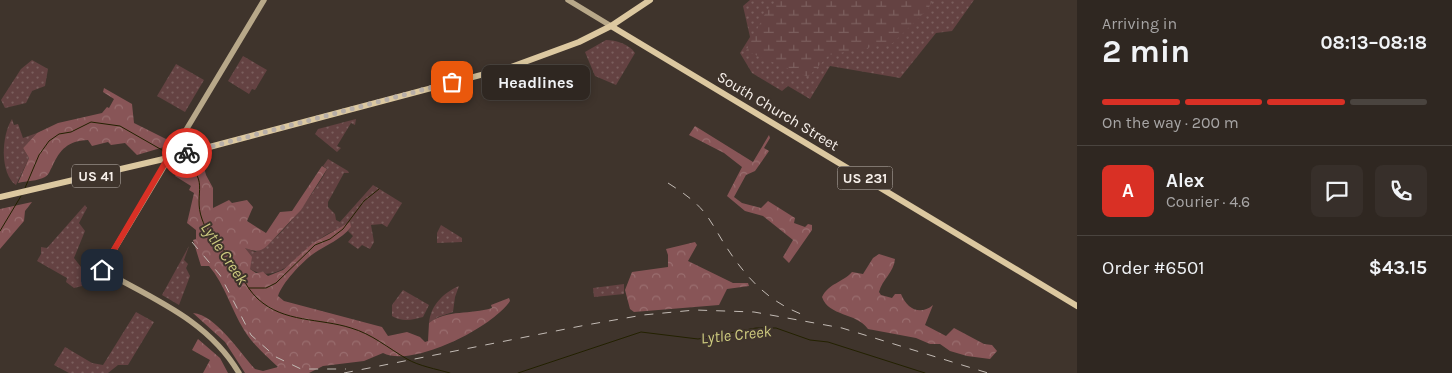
<!DOCTYPE html>
<meta charset="utf-8">
<style>
body{margin:0;font-family:Karla,sans-serif;background:#372f2a;color:#f1f3f6;height:100vh;display:flex;flex-direction:column;font-size:19px;white-space:nowrap}
*{box-sizing:border-box;margin:0}
p{font-size:16px;color:#a7a5a5}
.icon{flex:none;width:28px;height:28px;fill:none;stroke:currentColor;stroke-width:2;stroke-linecap:round;stroke-linejoin:round}
.map{position:relative;flex:1;overflow:hidden}
.drawer{display:flex;flex-direction:column;background:#2f2721;width:375px}
.drawer>*{flex:none}
.pin{position:absolute;display:grid;place-items:center;width:42px;height:42px;color:#fff;margin:-21px;border-radius:10px;box-shadow:0 2px 8px #0006}
.courier{position:absolute;display:grid;place-items:center;width:50px;height:50px;margin:-25px;border:4px solid #d93025;border-radius:50%;background:#fff;color:#222;box-shadow:0 1px 6px #0007}
.bubble{position:absolute;height:35px;border-radius:8px;background:#2f2721;box-shadow:0 2px 8px #0003,0 0 0 1px #4a443f;font-size:16px;font-weight:700;line-height:35px;text-align:center}
.summary em{font-style:normal;font-weight:700}
.summary div{display:flex;flex-direction:column-reverse}
.summary{display:flex;align-items:center;justify-content:space-between;height:85px;padding:0 25px}
h1{font-size:32px;font-weight:700;line-height:38px}
.bar{display:grid;grid-template-columns:repeat(4,1fr);gap:8px 5px;align-content:center;height:60px;padding:0 25px}
.bar i{height:6px;border-radius:4px;background:#4a443f}
.bar .selected{background:#d93025}
.bar p{grid-column:span 4}
.line{display:flex;align-items:center;gap:12px;padding:0 25px;border-top:1px solid #4a443f}
.line div{flex:1}
.round{display:grid;place-items:center;flex:none;width:52px;height:52px;border-radius:8px;background:#372f2a}
main{display:flex;flex:1;min-height:0}
.map>svg:first-child{display:block}
.grass{fill:url(#grass-dots)}
.forest{fill:url(#forest-crowns)}
.wetland{fill:url(#wetland-marsh)}
.lines{fill:none;stroke-linecap:round;stroke-linejoin:round}
.stream{stroke:#232100;stroke-width:1}
.secondary{stroke:#b8a889;stroke-width:5.5}
.primary{stroke:#dcc8a0;stroke-width:6}
.rail{stroke:#c3bbb5;stroke-width:1;stroke-dasharray:9 9;stroke-linecap:butt}
.done{stroke:#b7aea8;stroke-width:5;stroke-dasharray:0 9}
.route{stroke:#d93025;stroke-width:6}
.labels{text-anchor:middle;stroke-width:4;stroke-linejoin:round;paint-order:stroke}
.shield{fill:#3f342c;stroke:#c0b8b2;stroke-width:1}
.shield-label{font-size:14px;font-weight:bold;fill:#f7f0eb}
.street-label{font-size:15px;fill:#f7f0eb;stroke:#3f342c}
.water-label{font-size:16px;font-style:italic;fill:#cecb7f;stroke:#3f342c}
</style>
<main>
<div class="map">
<svg width="1077" height="373" viewBox="0 0 1077 373">
<defs>
<pattern id="grass-dots" width="8" height="8" patternUnits="userSpaceOnUse" patternTransform="scale(1.25)"><rect width="8" height="8" fill="#644242"/><path d="M2 2h.1M6 6h.1" fill="none" stroke="#7b5e5d" stroke-width="1.8" stroke-linecap="round"/></pattern>
<pattern id="forest-crowns" width="20" height="18" patternUnits="userSpaceOnUse" patternTransform="scale(1.25)"><rect width="20" height="18" fill="#885557"/><path d="M2 6a3 3 0 1 1 6 0M12 15a3 3 0 1 1 6 0" fill="none" stroke="#9a6e6f"/></pattern>
<pattern id="wetland-marsh" width="20" height="14" patternUnits="userSpaceOnUse" patternTransform="scale(1.25)"><rect width="20" height="14" fill="#644242"/><path d="M1 5h8M5 5V1M11 12h8M15 12V8" fill="none" stroke="#7b5e5d"/></pattern>
</defs>
<rect width="100%" height="100%" fill="#3f342c"/>
<g class="grass">
<path d="M750,0H974L952,31L936,33L900,78L830,66L810,99L788,86L782,91L752,73L740,53L750,37L743,6Z"/>
<path d="M606,40C616,40 629,44 635,53L616,85L595,76L585,52Z"/>
<path d="M243,56L267,70L255,90L252,89L249,94L228,81Z"/>
<path d="M32,60L48,69L45,86L32,91L26,103L5,108L1,100L21,69Z"/>
<path d="M176,64L204,80L185,112L157,96Z"/>
<path d="M12,119L14,125L18,124L23,138L37,133L23,148L29,158L16,185C0,174 1,136 12,119Z"/>
<path d="M356,119L355,125L351,123L337,146L341,148L337,152L315,134L318,129Z"/>
<path d="M328,159L348,171L349,173H344L328,202V207L335,214L336,220L340,222L373,185L402,203L387,227L382,224L371,225L374,242L370,249L362,245L358,249L348,242L353,236L348,231L351,227C308,228 290,291 250,269L244,247L255,252C281,240 309,199 324,175L327,169L323,166Z"/>
<path d="M85,205L87,208L79,223L85,231L74,258L81,267L92,269L82,286L74,288L66,282L67,278L37,261L41,254V247L47,248Z"/>
<path d="M441,225L462,238V242L437,243V233Z"/>
<path d="M189,246L184,260L188,264L186,268L190,276L179,305L162,295Z"/>
<path d="M624,284V294L594,297L593,288Z"/>
<path d="M459,286L455,297L453,312L438,317L429,323C431,305 443,293 459,286Z"/>
<path d="M403,290L429,305L423,317C413,320 401,322 392,316V305Z"/>
<path d="M136,312L154,322L128,365H118L108,373H69L54,365L65,347L92,363L103,365Z"/>
</g>
<g class="forest">
<path d="M104,88L132,104L134,123L168,140L164,147L137,155L125,143L111,145L108,142L92,146L88,140C68,141 60,149 52,167C50,170 49,175 45,177C38,181 26,181 18,183L29,158L23,148L37,133L58,123L102,113L107,107L109,108L114,99L103,92Z"/>
<path d="M695,126L753,162L769,135L770,138L764,148L769,151L755,171L746,175L734,197L742,203L761,208L768,201L795,218L794,223L805,227L808,224L812,225V230L789,263L783,257L793,240L763,216L745,211L727,196L742,167L724,153L689,135Z"/>
<path d="M202,160L206,175L213,188V208L229,200L232,203L247,200L253,207L247,221L266,233L280,212L292,211L322,166L327,169L301,210L267,246C259,253 254,251 245,248L252,257L250,269L256,273L263,272L268,276L283,270L313,243L350,222L351,227C341,240 327,244 313,254C301,263 283,282 278,296L284,301L382,327L388,336L407,332L420,337L425,342L428,341L429,323C448,309 470,315 492,308L491,305L509,298L510,301C492,328 412,368 383,353L364,361L323,366L309,373H245L225,342L193,313C216,315 240,353 255,369L263,371L278,367C266,355 253,345 244,330C231,309 225,285 209,266H201L193,240L196,239V230L187,223L194,193L189,190L191,186L175,176L181,166Z"/>
<path d="M32,202L25,211L24,221L0,249V209Z"/>
<path d="M695,242L697,245L688,261L733,283H748L749,286L727,289L719,305L634,312L630,309L625,290L632,272L668,267V255L666,249Z"/>
<path d="M879,254L895,259C894,272 882,280 879,292L881,295L892,298L895,294H901C907,309 920,316 933,305L925,325L946,336L954,328L984,344L992,345L997,351L990,359L967,356L950,351L940,344H930L916,338L868,329C856,312 829,317 822,297C829,283 842,283 852,272L863,274L873,258Z"/>
<path d="M198,339L220,358L228,373H203L210,360L192,350Z"/>
</g>
<path class="wetland" d="M781,0H933L928,9L893,43L829,55L808,77L746,51L767,10Z"/>
<g class="lines">
<g class="stream">
<path d="M177,158C214,178 192,192 202,219C205,228 212,239 217,245C221,249 226,251 229,255C240,269 243,285 258,299C284,323 320,318 351,328C372,334 388,348 407,359C419,366 436,369 450,373"/>
<path d="M25,188L39,155L49,141L59,134L71,132L91,122L120,126L169,154"/>
<path d="M0,231L21,196"/>
<path d="M249,288H266L276,283L315,245L330,239L343,229L364,201L379,189"/>
<path d="M518,373L641,332L698,339L756,328H776L810,340L828,342L925,373"/>
</g>
<g class="secondary">
<path d="M568,0L611,26"/>
<path d="M239,373C208,320 153,299 102,270L264,0"/>
</g>
<g class="primary">
<path d="M611,26L1077,306"/>
<path d="M0,197L168,158L511,67L579,42L611,26L650,0"/>
</g>
<g class="rail">
<path d="M668,183C682,192 694,200 704,212C712,222 718,234 725,245C745,276 766,300 801,314"/>
<path d="M192,242L220,275L251,335L276,357L301,369H346"/>
<path d="M344,373L586,325L643,315L695,310L754,312L842,328L988,373"/>
</g>
</g>
<g class="lines">
<path class="done" d="M187,153L452,82"/>
<path class="route" d="M102,270L168,158L187,153"/>
</g>
<g class="labels">
<g class="shield">
<rect x="72" y="164.5" width="48" height="23" rx="4"/>
<rect x="837.5" y="166.5" width="55" height="23" rx="4"/>
</g>
<g class="shield-label">
<text x="96" y="181">US 41</text>
<text x="865" y="183">US 231</text>
</g>
<g class="street-label">
<text transform="translate(778 111) rotate(31)" y="5">South Church Street</text>
</g>
<g class="water-label">
<text transform="translate(225 253) rotate(56)" y="6">Lytle Creek</text>
<text transform="translate(736 334) rotate(-6)" y="6">Lytle Creek</text>
</g>
</g>
</svg>
<div class="pin" style="left:452px;top:82px;background:#ea580c"><svg class="icon" aria-label="bag" viewBox="0 0 24 24"><path d="M5 8h14l-1 12H6zM9 8a3 3 0 0 1 6 0"/></svg></div>
<div class="pin" style="left:102px;top:270px;background:#1f2937"><svg class="icon" aria-label="home" viewBox="0 0 24 24"><path d="M3 11l9-7 9 7M6 9v11h12V9"/></svg></div>
<div class="courier" style="left:187px;top:153px"><svg class="icon" aria-label="bike" viewBox="0 0 24 24"><circle cx="6" cy="16" r="4"/><circle cx="18" cy="16" r="4"/><path d="M6 16l4-8h5l3 8M10 8l3 8H6M13 5h3"/></svg></div>
<div class="bubble" style="left:482px;top:65px;width:108px">Headlines</div>
</div>
<section class="drawer">
<div class="summary"><div><h1>2 min</h1><p>Arriving in</p></div><em>08:13–08:18</em></div>
<div class="bar"><i class="selected"></i><i class="selected"></i><i class="selected"></i><i></i><p>On the way · 200 m</p></div>
<div class="line" style="height:90px"><b class="round" style="background:#d93025;color:#fff">A</b><div><b>Alex</b><p>Courier · 4.6</p></div><a class="round"><svg class="icon" aria-label="chat" viewBox="0 0 24 24"><path d="M4 5h16v11H9l-5 4z"/></svg></a><a class="round"><svg class="icon" aria-label="phone" viewBox="0 0 24 24"><path d="M5 4h4l2 5-3 2q2 4 5 5l2-3 5 2v4C11 20 4 13 5 4z"/></svg></a></div>
<div class="line" style="height:65px"><div>Order #6501</div><b>$43.15</b></div>
</section>
</main>
